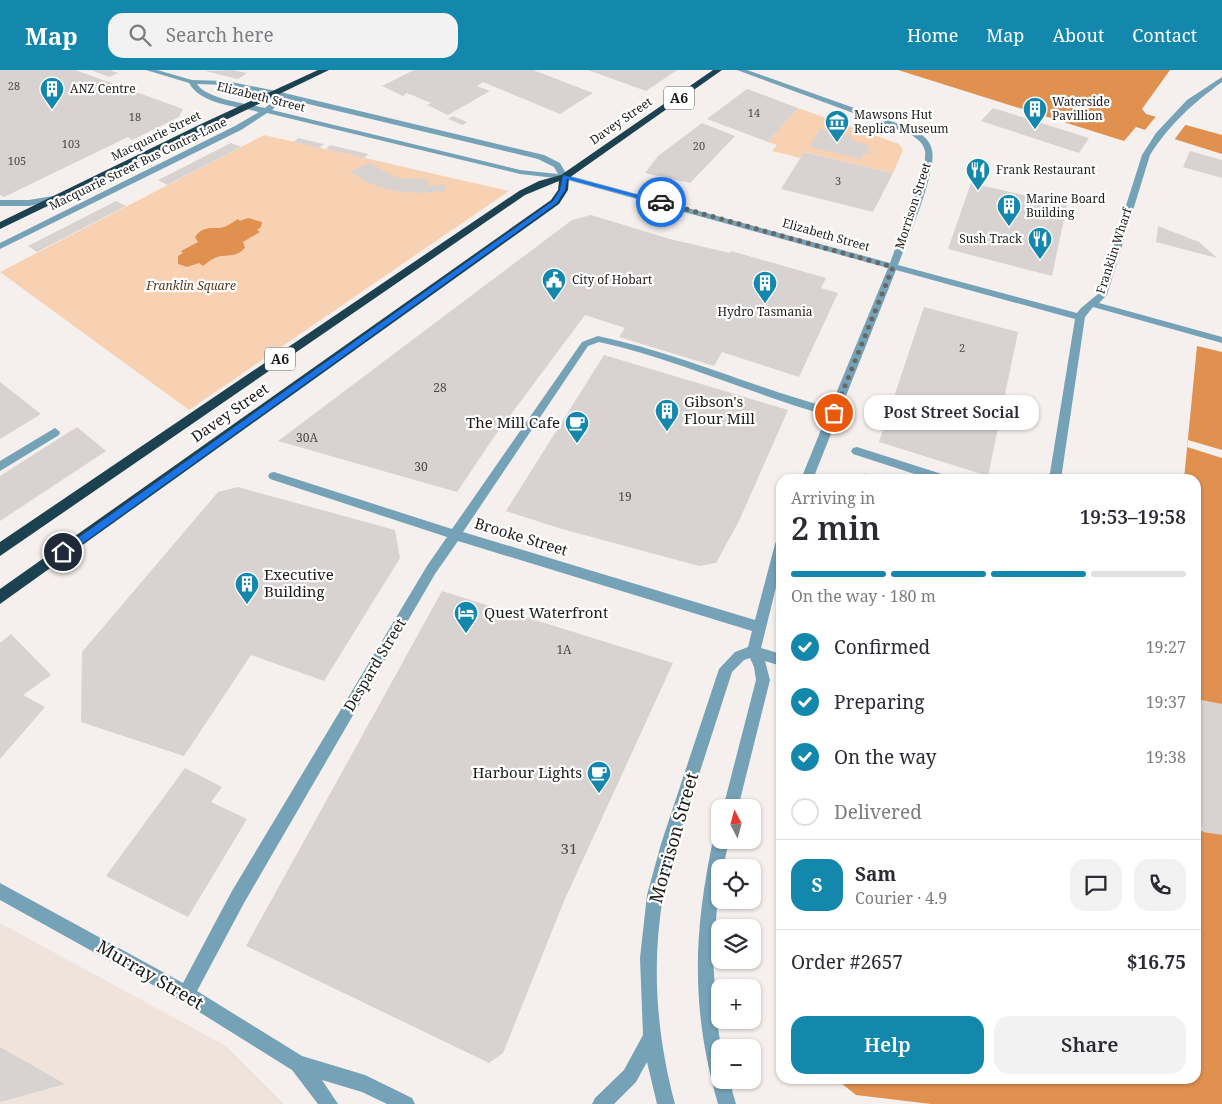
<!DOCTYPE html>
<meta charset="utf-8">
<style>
body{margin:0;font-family:"Noto Serif",serif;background:#f2f2f3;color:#2b2b33;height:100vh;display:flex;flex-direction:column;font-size:19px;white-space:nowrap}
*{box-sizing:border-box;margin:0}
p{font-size:16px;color:#7c7c81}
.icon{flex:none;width:28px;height:28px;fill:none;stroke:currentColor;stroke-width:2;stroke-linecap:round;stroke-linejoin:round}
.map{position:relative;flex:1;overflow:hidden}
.details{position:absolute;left:776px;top:404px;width:425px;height:610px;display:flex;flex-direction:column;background:#fff;border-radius:15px;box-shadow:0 1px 4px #0004}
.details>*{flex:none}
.needle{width:32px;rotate:354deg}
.fabs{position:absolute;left:711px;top:729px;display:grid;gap:10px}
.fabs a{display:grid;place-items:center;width:50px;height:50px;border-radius:10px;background:#fff;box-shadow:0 1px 4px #0004;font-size:25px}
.pin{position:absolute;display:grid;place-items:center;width:42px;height:42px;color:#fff;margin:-21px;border:2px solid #fff;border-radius:50%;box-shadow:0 1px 5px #0007}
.courier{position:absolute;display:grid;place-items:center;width:50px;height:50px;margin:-25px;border:4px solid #1a73e8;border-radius:50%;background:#fff;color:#222;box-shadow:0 1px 6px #0007}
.bubble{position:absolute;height:35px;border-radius:15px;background:#fff;box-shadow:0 1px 4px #0004;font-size:16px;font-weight:600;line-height:35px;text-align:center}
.head em{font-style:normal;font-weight:600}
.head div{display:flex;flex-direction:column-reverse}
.head{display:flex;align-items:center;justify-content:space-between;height:85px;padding:0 15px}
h1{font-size:32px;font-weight:600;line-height:38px}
.bar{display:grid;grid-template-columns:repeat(4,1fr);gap:8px 5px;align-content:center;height:60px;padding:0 15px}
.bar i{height:6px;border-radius:4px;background:#e1e1e2}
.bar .active{background:#1387ac}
.bar p{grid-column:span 4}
.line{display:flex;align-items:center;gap:12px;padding:0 15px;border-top:1px solid #e1e1e2}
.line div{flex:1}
.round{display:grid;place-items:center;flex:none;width:52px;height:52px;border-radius:15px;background:#f2f2f3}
ol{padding:0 15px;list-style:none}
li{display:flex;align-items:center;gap:15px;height:55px}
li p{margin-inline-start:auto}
li .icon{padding:5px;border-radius:50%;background:#1387ac;color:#fff;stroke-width:4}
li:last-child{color:#7c7c81}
li i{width:28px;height:28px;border:2px solid #e1e1e2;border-radius:50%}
.action{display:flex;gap:10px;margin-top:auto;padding:10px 15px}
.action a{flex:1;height:58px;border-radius:15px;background:#1387ac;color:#fff;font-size:20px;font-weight:600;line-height:58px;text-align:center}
.action a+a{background:#f2f2f3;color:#2b2b33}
header{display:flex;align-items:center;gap:30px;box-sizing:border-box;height:70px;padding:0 25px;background:#1387ac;color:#fff}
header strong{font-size:24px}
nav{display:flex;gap:28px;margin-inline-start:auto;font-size:18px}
.search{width:350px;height:45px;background:#f2f2f3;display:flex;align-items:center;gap:12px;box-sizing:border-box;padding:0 18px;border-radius:15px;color:#7c7c81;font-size:19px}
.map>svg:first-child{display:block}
.built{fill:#efe3db}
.green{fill:#f8d1b3}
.water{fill:#e0904f}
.pier{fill:#f5f0ed}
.building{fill:#d8d3d0}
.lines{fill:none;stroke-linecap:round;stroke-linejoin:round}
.minor{fill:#75a2b6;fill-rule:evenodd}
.highway{fill:#1c4251;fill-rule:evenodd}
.route{fill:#1a73e8}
.done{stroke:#696664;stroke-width:5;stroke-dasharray:0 9}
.labels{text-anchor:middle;stroke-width:4.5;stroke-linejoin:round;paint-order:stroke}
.far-number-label{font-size:11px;fill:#4c4948}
.far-poi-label{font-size:12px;fill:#1d1b1a;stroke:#fff;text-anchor:start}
.far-street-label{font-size:12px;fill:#1d1b1a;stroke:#fff}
.far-park-label{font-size:12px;font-style:italic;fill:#5a381d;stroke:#fff}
.number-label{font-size:12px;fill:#4c4948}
.shield{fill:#fff;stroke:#615f5f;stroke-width:1}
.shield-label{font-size:14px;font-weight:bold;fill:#1d1b1a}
.poi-label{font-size:15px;fill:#1d1b1a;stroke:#fff;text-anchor:start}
.street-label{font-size:15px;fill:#1d1b1a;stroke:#fff}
.near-number-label{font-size:15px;fill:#4c4948}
.near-street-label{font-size:18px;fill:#1d1b1a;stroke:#fff}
</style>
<header>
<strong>Map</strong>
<div class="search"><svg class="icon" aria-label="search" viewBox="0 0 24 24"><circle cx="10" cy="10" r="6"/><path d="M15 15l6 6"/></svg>Search here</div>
<nav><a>Home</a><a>Map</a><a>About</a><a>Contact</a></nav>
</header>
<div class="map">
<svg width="1222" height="1034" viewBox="0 0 1222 1034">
<rect width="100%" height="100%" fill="#f5f0ed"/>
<path class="built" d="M0,853L226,976L284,1034H0Z"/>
<g class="green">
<path d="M798,38L899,74L903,80L893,103L805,82L801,88L772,81L777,75L768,72Z"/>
<path d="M264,65L509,121L189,340L0,202Z"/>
</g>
<g class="water">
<path d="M898,0H1170L1142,39L1146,44L1222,65V84L1136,57L1124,71Z"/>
<path d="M248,148L262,152L261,157L257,160L260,162L243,172L245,178C237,186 232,185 222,186C216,186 208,192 203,196L199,193L187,197L178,194V186L183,183L181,181L198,172L195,167C202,157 209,158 219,158C225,158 233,152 238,149L240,151Z"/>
<path d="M1197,276L1222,282V1034H931L856,1025L836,1009H1196V761H1203L1196,739V409H1184Z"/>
</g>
<g class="pier">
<path d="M1157,45L1186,54L1174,70L1145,60Z"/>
<path d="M1188,370L1222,380V388L1187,377Z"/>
</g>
<g class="building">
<path d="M0,0H75L183,39L179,47L132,70L128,67L4,127L0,125Z"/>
<path d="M91,0H110L118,3L109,7Z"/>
<path d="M233,0L247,3L238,9L205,1Z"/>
<path d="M414,0H533L593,23L560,44L483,12L477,16L490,21L448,45L427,35L431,33L407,23L403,26L382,16Z"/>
<path d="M588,0H677L646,21Z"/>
<path d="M747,19L798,38L768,72L707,49Z"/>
<path d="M993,38L1089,68L1079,83L981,51Z"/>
<path d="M453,46L467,52L463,55L448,49Z"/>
<path d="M702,53L735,66L690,113L645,103L658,86Z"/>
<path d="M820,59L851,66L850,69L854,70L853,71L869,75L866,80L871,82L870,85L864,83L861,89L809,77Z"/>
<path d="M298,68L324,74L319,78L294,72Z"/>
<path d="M231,73L241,77L167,115L158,110Z"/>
<path d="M330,75L368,84L364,88L326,79Z"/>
<path d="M1190,81L1222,90V108L1183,97Z"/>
<path d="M804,82L893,103L873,142L781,119Z"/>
<path d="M370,93L393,106L407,109L423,108L429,110L428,116L444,114L446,121L416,123L389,120L366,112L349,101Z"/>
<path d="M971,113L1067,135L1052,206L948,179Z"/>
<path d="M116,131L126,136L37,182L28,176Z"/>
<path d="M591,145L670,169L730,183L731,181L826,208L821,218L838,223L799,307L722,282L714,296L619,267L625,258L585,245L494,367L457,422L278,371L572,150Z"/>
<path d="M1158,156L1199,172L1217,188L1156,172Z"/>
<path d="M924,237L1018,262L988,406L879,372Z"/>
<path d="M604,285L788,340L739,451L716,493L699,496L562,459L506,441Z"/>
<path d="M0,312L41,344L0,369Z"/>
<path d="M77,357L106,381L0,451V406Z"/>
<path d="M864,403L882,408V409H862Z"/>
<path d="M238,417L395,460L400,488L324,611L251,585L184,686L81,652L82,582L218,422Z"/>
<path d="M442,521L673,593L564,831L503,983L489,993L246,876Z"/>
<path d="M11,564L51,605L23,625L45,637L0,689V573Z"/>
<path d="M1196,629L1222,634V765L1203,762L1196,739Z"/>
<path d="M185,698L222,717L211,732L247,749L188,847L106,806Z"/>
<path d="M0,977L65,1014L0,1032Z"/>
</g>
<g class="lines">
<g class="minor">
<path d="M146,0H157L192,10L226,11L276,21L544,85L560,93L567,105L890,193C898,170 928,101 925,81C923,72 917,69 910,64L737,0H747L916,60C923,66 930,70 932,80C937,102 907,171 898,195L1077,243L1081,238L1098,224L1142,85L1156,63L1187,30L1222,7V12C1192,34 1170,54 1150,85L1107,225L1099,233L1222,267V273L1093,237L1085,247L1061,409H1049L1075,249L896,200L813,409H801L827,345C750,324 677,289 599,272L588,276L463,462L755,550L775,474L777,470L781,469V497L761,578L781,584V596L765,591L770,610L738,738H723L756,610L754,597L750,588L744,590L732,602C718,646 704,689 690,732C680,764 668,795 663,827C651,897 657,967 675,1034H657L647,992L636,1012L614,1034H592L595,1028L624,1000L643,965L640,888L647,825L661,774L719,599L735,582L748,577L752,561L458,471L435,504L244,833L197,921L302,986L365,1005L412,1028L415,1034H387L362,1022L322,1010L338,1034H318L292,1000L180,930L0,830V813L183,913L232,821L427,496L447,467L270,409L268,406L270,403L274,402L452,459L582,272L598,266C678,283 752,317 830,338L888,198L564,109L520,104L267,43L241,60L0,179V173L235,56L259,42C238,36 201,35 189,13ZM197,14L226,15L272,25L271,33L265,38C248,34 206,29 197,14ZM279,27L538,89L554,97L558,104L520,100L272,40L279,33Z"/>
<path d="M59,125L63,127L62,129L29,136H0V130H29Z"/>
<path d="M55,358L60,362L59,365L0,401V391Z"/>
<path d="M857,377L948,406L950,409H930L853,384L851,381L853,378Z"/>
<path d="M720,763V770H729L723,798H720L713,889L717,950L721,978L720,1010H729L736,1034H718C691,940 693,865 713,770L716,765Z"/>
</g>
<g class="highway">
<path d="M318,0H329L0,159V152L201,54Z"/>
<path d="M713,0H722L569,108L568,120L559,134L0,534V519L551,130L558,120L559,111L525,125L0,486V472L519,121L539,111L561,105Z"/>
</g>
</g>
<path class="route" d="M563,105L664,132L661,134L567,109L565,120L557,133L66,485H61V480L553,131L560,120Z"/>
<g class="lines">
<path class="done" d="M661,132L893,197L834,343"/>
</g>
<defs>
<symbol id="building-pin" viewBox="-11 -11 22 30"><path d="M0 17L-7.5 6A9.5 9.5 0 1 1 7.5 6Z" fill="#1387ac" stroke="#fff"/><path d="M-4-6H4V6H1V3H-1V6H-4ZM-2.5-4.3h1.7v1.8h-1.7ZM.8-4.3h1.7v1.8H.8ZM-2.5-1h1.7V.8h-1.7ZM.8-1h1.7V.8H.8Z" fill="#fff"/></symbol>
<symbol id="museum-pin" viewBox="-11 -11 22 30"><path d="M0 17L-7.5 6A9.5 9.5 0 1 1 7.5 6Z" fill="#1387ac" stroke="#fff"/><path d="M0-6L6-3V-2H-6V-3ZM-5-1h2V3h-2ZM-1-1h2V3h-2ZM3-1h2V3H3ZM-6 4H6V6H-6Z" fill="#fff"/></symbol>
<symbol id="restaurant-pin" viewBox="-11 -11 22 30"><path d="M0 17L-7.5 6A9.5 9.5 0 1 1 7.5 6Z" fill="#1387ac" stroke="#fff"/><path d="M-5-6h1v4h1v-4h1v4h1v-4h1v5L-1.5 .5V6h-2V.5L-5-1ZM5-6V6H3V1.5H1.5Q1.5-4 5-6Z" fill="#fff"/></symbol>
<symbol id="civic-pin" viewBox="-11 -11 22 30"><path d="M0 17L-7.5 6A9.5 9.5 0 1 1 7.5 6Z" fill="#1387ac" stroke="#fff"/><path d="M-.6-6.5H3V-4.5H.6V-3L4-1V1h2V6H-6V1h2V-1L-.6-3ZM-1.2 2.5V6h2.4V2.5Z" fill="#fff"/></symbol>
<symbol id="cafe-pin" viewBox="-11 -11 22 30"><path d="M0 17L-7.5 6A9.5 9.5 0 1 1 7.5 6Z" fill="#1387ac" stroke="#fff"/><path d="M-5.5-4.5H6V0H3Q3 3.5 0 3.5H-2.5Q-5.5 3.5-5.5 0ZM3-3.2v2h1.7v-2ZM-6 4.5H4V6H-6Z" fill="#fff"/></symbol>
<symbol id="hotel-pin" viewBox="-11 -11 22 30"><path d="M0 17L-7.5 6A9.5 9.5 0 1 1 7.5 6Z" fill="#1387ac" stroke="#fff"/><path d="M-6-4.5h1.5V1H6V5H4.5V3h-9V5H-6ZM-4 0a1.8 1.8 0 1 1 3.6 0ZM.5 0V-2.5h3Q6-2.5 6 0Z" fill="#fff"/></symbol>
</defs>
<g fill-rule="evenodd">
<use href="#building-pin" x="38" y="5" width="28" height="38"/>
<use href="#building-pin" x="1021" y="25" width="28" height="38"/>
<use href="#museum-pin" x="823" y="38" width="28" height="38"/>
<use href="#restaurant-pin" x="964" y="86" width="28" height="38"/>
<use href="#building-pin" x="995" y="122" width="28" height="38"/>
<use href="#restaurant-pin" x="1026" y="155" width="28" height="38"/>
<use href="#civic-pin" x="540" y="196" width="28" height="38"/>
<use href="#building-pin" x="751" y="199" width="28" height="38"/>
<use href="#building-pin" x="653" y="327" width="28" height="38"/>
<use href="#cafe-pin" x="563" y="339" width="28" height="38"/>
<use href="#building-pin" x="233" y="500" width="28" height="38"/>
<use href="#hotel-pin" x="452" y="529" width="28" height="38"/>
<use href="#cafe-pin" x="585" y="689" width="28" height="38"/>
</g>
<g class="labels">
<g class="far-number-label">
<text x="14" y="20">28</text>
<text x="754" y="47">14</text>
<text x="135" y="51">18</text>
<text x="71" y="78">103</text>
<text x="699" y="80">20</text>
<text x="17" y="95">105</text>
<text x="838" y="115">3</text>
<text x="962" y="282">2</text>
</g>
<g class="far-poi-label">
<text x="70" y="23">ANZ Centre</text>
<text x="1052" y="36">Waterside<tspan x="1052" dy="14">Pavillion</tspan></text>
<text x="854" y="49">Mawsons Hut<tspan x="854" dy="14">Replica Museum</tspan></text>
<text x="996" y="104">Frank Restaurant</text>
<text x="1026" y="133">Marine Board<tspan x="1026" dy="14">Building</tspan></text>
<text x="1022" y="173" text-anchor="end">Sush Track</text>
<text x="572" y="214">City of Hobart</text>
<text x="765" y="246" text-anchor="middle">Hydro Tasmania</text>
</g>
<g class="far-street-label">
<text transform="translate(261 27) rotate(14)" y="4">Elizabeth Street</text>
<text transform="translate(621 51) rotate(-35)" y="4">Davey Street</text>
<text transform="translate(156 66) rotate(-26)" y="4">Macquarie Street</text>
<text transform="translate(138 94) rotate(-26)" y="4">Macquarie Street Bus Contra-Lane</text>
<text transform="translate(913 136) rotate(-72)" y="4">Morrison Street</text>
<text transform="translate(826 165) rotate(16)" y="4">Elizabeth Street</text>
<text transform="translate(1114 181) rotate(-72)" y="4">Franklin Wharf</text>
</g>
<g class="far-park-label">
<text x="191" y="220">Franklin Square</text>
</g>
<g class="number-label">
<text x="440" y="322">28</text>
<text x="307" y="372">30A</text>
<text x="421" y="401">30</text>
<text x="625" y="431">19</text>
<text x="564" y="584">1A</text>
</g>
<g class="shield">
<rect x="664" y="16.5" width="30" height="23" rx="4"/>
<rect x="265" y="277.5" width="30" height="23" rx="4"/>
</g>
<g class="shield-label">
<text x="679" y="33">A6</text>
<text x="280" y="294">A6</text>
</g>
<g class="poi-label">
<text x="684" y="337">Gibson's<tspan x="684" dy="17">Flour Mill</tspan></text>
<text x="560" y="358" text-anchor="end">The Mill Cafe</text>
<text x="264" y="510">Executive<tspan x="264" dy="17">Building</tspan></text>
<text x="484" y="548">Quest Waterfront</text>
<text x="582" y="708" text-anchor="end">Harbour Lights</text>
</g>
<g class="street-label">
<text transform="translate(230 343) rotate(-35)" y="5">Davey Street</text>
<text transform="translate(521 467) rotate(17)" y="5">Brooke Street</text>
<text transform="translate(375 595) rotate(-59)" y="5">Despard Street</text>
</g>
<g class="near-number-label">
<text x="569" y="784">31</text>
</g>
<g class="near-street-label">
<text transform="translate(674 768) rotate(-74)" y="6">Morrison Street</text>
<text transform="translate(150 905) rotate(30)" y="6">Murray Street</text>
</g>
</g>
</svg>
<div class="fabs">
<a><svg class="needle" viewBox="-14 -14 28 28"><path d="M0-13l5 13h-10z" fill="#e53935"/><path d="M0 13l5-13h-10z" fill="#7c7c81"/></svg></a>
<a><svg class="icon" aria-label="locate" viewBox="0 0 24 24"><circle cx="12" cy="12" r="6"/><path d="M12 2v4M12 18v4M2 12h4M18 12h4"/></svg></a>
<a><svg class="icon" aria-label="layers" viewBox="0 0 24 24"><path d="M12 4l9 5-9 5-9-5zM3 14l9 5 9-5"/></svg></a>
<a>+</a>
<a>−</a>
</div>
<div class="pin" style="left:834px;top:343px;background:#ea580c"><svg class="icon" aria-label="bag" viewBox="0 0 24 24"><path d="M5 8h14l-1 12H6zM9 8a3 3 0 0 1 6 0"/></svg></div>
<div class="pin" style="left:63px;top:482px;background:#1f2937"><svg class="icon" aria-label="home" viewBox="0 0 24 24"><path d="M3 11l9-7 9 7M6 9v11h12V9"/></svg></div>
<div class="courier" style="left:661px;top:132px"><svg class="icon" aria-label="car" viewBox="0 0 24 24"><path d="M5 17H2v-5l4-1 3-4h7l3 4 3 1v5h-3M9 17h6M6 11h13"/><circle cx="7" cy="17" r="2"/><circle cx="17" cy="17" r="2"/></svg></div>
<div class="bubble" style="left:864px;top:325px;width:175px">Post Street Social</div>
<section class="details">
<div class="head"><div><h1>2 min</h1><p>Arriving in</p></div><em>19:53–19:58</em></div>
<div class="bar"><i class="active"></i><i class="active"></i><i class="active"></i><i></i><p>On the way · 180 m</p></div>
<ol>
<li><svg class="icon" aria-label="check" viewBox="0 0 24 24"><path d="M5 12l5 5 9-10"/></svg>Confirmed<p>19:27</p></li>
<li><svg class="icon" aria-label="check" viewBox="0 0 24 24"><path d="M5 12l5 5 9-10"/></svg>Preparing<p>19:37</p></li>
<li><svg class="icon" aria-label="check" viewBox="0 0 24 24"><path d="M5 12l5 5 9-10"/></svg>On the way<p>19:38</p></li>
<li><i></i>Delivered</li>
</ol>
<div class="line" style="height:90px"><b class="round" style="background:#1387ac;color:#fff">S</b><div><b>Sam</b><p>Courier · 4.9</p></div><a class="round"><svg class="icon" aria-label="chat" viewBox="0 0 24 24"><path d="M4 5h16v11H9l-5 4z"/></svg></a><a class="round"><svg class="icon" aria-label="phone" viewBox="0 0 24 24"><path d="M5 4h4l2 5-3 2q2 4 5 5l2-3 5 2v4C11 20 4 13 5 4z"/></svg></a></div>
<div class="line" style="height:65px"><div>Order #2657</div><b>$16.75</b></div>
<div class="action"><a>Help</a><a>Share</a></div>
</section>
</div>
